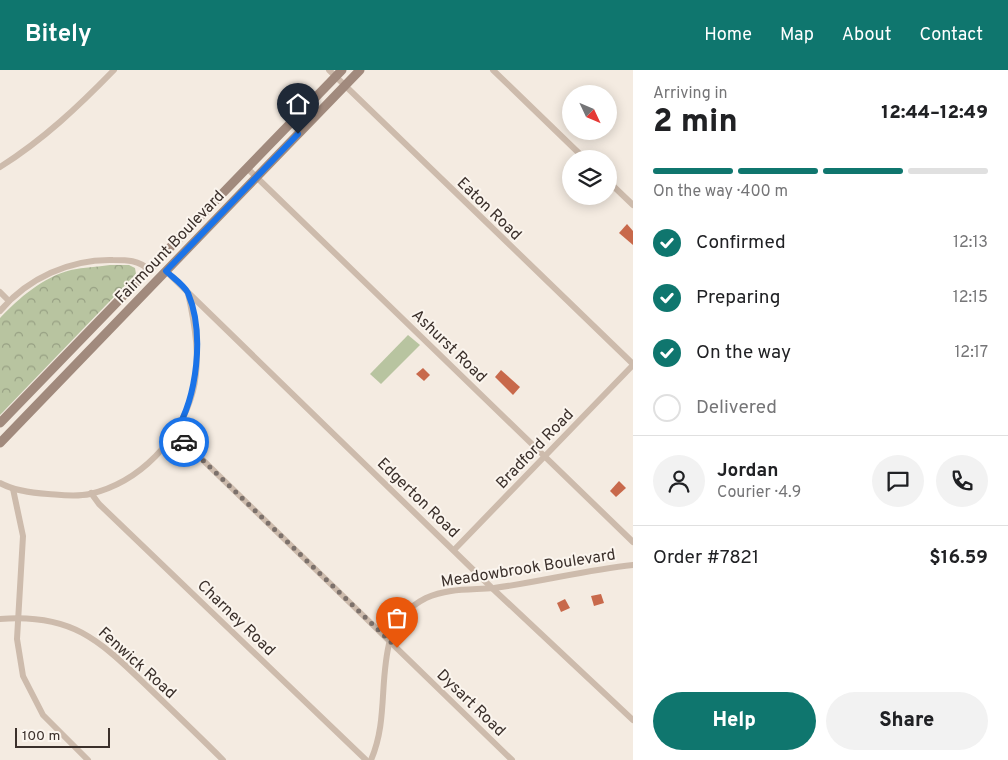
<!DOCTYPE html>
<meta charset="utf-8">
<style>
body{margin:0;font-family:Overpass,sans-serif;background:#f2f2f2;color:#202124;height:100vh;display:flex;flex-direction:column;font-size:19px;white-space:nowrap}
*{box-sizing:border-box;margin:0}
p{font-size:16px;color:#757577}
.icon{flex:none;width:28px;height:28px;fill:none;stroke:currentColor;stroke-width:2;stroke-linecap:round;stroke-linejoin:round}
.map{position:relative;flex:1;overflow:hidden}
.panel{display:flex;flex-direction:column;background:#fff;width:375px}
.panel>*{flex:none}
.needle{width:32px;rotate:134deg}
.tools{position:absolute;left:562px;top:15px;display:grid;gap:10px}
.tools a{display:grid;place-items:center;width:55px;height:55px;border-radius:50%;background:#fff;box-shadow:0 2px 12px #0003;font-size:25px}
.scale{position:absolute;left:15px;bottom:12px;width:95px;box-sizing:border-box;padding-left:5px;border:2px solid #3b302b;border-top:0;font-size:14px;line-height:18px;white-space:nowrap;color:#3b302b;-webkit-text-stroke:4px #fbf5ee;paint-order:stroke}
.pin{position:absolute;display:grid;place-items:center;width:42px;height:42px;color:#fff;margin:-51px -21px;border-radius:50% 50% 50% 0;rotate:-45deg;box-shadow:0 0 5px #0007}
.pin .icon{rotate:45deg}
.courier{position:absolute;display:grid;place-items:center;width:50px;height:50px;margin:-25px;border:4px solid #1a73e8;border-radius:50%;background:#fff;color:#222;box-shadow:0 1px 6px #0007}
.overview em{font-style:normal;font-weight:800}
.overview div{display:flex;flex-direction:column-reverse}
.overview{display:flex;align-items:center;justify-content:space-between;height:85px;padding:0 20px}
h1{font-size:32px;font-weight:800;line-height:38px}
.bar{display:grid;grid-template-columns:repeat(4,1fr);gap:8px 5px;align-content:center;height:60px;padding:0 20px}
.bar i{height:6px;border-radius:4px;background:#e0e0e0}
.bar .current{background:#0f766e}
.bar p{grid-column:span 4}
.line{display:flex;align-items:center;gap:12px;padding:0 20px;border-top:1px solid #e0e0e0}
.line div{flex:1}
.round{display:grid;place-items:center;flex:none;width:52px;height:52px;border-radius:26px;background:#f2f2f2}
ol{padding:0 20px;list-style:none}
li{display:flex;align-items:center;gap:15px;height:55px}
li p{margin-inline-start:auto}
li .icon{padding:5px;border-radius:50%;background:#0f766e;color:#fff;stroke-width:4}
li:last-child{color:#757577}
li i{width:28px;height:28px;border:2px solid #e0e0e0;border-radius:50%}
.cta{display:flex;gap:10px;margin-top:auto;padding:10px 20px}
.cta a{flex:1;height:58px;border-radius:30px;background:#0f766e;color:#fff;font-size:20px;font-weight:800;line-height:58px;text-align:center}
.cta a+a{background:#f2f2f2;color:#202124}
header{display:flex;align-items:center;gap:30px;box-sizing:border-box;height:70px;padding:0 25px;background:#0f766e;color:#fff}
header strong{font-size:24px}
nav{display:flex;gap:28px;margin-inline-start:auto;font-size:18px}
main{display:flex;flex:1;min-height:0}
.map>svg:first-child{display:block}
.park{fill:url(#park-crowns)}
.garden{fill:#b8c4a0}
.building{fill:#c8694b}
.lines{fill:none;stroke-linecap:round;stroke-linejoin:round}
.street{stroke:#cdbbac;stroke-width:6}
.secondary{stroke:#a18a7d;stroke-width:9}
.done{stroke:#7c716b;stroke-width:5;stroke-dasharray:0 9}
.route{stroke:#1a73e8;stroke-width:6}
.labels{text-anchor:middle;stroke-width:4;stroke-linejoin:round;paint-order:stroke}
.street-label{font-size:16px;fill:#3b302b;stroke:#fbf5ee}
</style>
<header>
<strong>Bitely</strong>
<nav><a>Home</a><a>Map</a><a>About</a><a>Contact</a></nav>
</header>
<main>
<div class="map">
<svg width="633" height="690" viewBox="0 0 633 690">
<defs>
<pattern id="park-crowns" width="20" height="18" patternUnits="userSpaceOnUse" patternTransform="scale(1.25)"><rect width="20" height="18" fill="#b8c4a0"/><path d="M2 6a3 3 0 1 1 6 0M12 15a3 3 0 1 1 6 0" fill="none" stroke="#97a083"/></pattern>
</defs>
<rect width="100%" height="100%" fill="#f4ebe1"/>
<path class="park" d="M110,195H129L135,198L136,204L0,345V248C19,228 43,207 71,200C84,197 97,197 110,195Z"/>
<path class="garden" d="M408,265L420,275L381,314L370,304Z"/>
<g class="building">
<path d="M627,154L633,161V175L619,163Z"/>
<path d="M423,298L430,305L424,311L416,304Z"/>
<path d="M501,300L520,317L513,325L495,307Z"/>
<path d="M619,411L626,418L616,427L610,421Z"/>
<path d="M601,524L604,533L594,536L591,526Z"/>
<path d="M565,529L570,538L561,542L557,533Z"/>
</g>
<g class="lines">
<g class="street">
<path d="M329,0L633,294"/>
<path d="M493,0L585,89"/>
<path d="M0,97C43,70 79,36 114,0"/>
<path d="M247,98L633,472"/>
<path d="M609,112L633,135"/>
<path d="M166,201L492,518L633,650"/>
<path d="M0,222L9,231"/>
<path d="M0,241C28,208 70,189 113,190C127,190 139,190 149,200"/>
<path d="M175,363L512,690"/>
<path d="M0,413C15,421 31,423 48,424C62,425 76,427 90,424C140,412 180,370 193,321C201,289 195,255 188,223"/>
<path d="M13,419L23,466L17,569L23,606L43,645L88,690"/>
<path d="M91,423L99,434L366,690"/>
<path d="M454,480L633,295"/>
<path d="M0,549C73,543 100,571 149,618C174,642 199,666 223,690"/>
<path d="M371,690C388,651 379,610 390,570C396,551 408,537 426,528C448,518 470,520 494,518C540,512 586,500 633,495"/>
</g>
<g class="secondary">
<path d="M0,353L342,0"/>
<path d="M0,373L360,0"/>
</g>
</g>
<g class="lines">
<path class="done" d="M184,372L397,578"/>
<path class="route" d="M184,372L175,363C197,327 205,264 188,223C184,215 172,207 166,201L298,64"/>
</g>
<g class="labels">
<g class="street-label">
<text transform="translate(490 138) rotate(44)" y="6">Eaton Road</text>
<text transform="translate(169 176) rotate(-46)" y="6">Fairmount Boulevard</text>
<text transform="translate(450 275) rotate(44)" y="6">Ashurst Road</text>
<text transform="translate(534 378) rotate(-46)" y="6">Bradford Road</text>
<text transform="translate(419 427) rotate(44)" y="6">Edgerton Road</text>
<text transform="translate(528 497) rotate(-9)" y="6">Meadowbrook Boulevard</text>
<text transform="translate(237 547) rotate(44)" y="6">Charney Road</text>
<text transform="translate(138 592) rotate(42)" y="6">Fenwick Road</text>
<text transform="translate(472 632) rotate(44)" y="6">Dysart Road</text>
</g>
</g>
</svg>
<div class="tools">
<a><svg class="needle" viewBox="-14 -14 28 28"><path d="M0-13l5 13h-10z" fill="#e53935"/><path d="M0 13l5-13h-10z" fill="#757577"/></svg></a>
<a><svg class="icon" aria-label="layers" viewBox="0 0 24 24"><path d="M12 4l9 5-9 5-9-5zM3 14l9 5 9-5"/></svg></a>
</div>
<div class="scale">100 m</div>
<div class="pin" style="left:397px;top:578px;background:#ea580c"><svg class="icon" aria-label="bag" viewBox="0 0 24 24"><path d="M5 8h14l-1 12H6zM9 8a3 3 0 0 1 6 0"/></svg></div>
<div class="pin" style="left:298px;top:64px;background:#1f2937"><svg class="icon" aria-label="home" viewBox="0 0 24 24"><path d="M3 11l9-7 9 7M6 9v11h12V9"/></svg></div>
<div class="courier" style="left:184px;top:372px"><svg class="icon" aria-label="car" viewBox="0 0 24 24"><path d="M5 17H2v-5l4-1 3-4h7l3 4 3 1v5h-3M9 17h6M6 11h13"/><circle cx="7" cy="17" r="2"/><circle cx="17" cy="17" r="2"/></svg></div>
</div>
<section class="panel">
<div class="overview"><div><h1>2 min</h1><p>Arriving in</p></div><em>12:44–12:49</em></div>
<div class="bar"><i class="current"></i><i class="current"></i><i class="current"></i><i></i><p>On the way · 400 m</p></div>
<ol>
<li><svg class="icon" aria-label="check" viewBox="0 0 24 24"><path d="M5 12l5 5 9-10"/></svg>Confirmed<p>12:13</p></li>
<li><svg class="icon" aria-label="check" viewBox="0 0 24 24"><path d="M5 12l5 5 9-10"/></svg>Preparing<p>12:15</p></li>
<li><svg class="icon" aria-label="check" viewBox="0 0 24 24"><path d="M5 12l5 5 9-10"/></svg>On the way<p>12:17</p></li>
<li><i></i>Delivered</li>
</ol>
<div class="line" style="height:90px"><a class="round"><svg class="icon" aria-label="person" viewBox="0 0 24 24"><circle cx="12" cy="8" r="4"/><path d="M4 21q1-7 8-7t8 7"/></svg></a><div><b>Jordan</b><p>Courier · 4.9</p></div><a class="round"><svg class="icon" aria-label="chat" viewBox="0 0 24 24"><path d="M4 5h16v11H9l-5 4z"/></svg></a><a class="round"><svg class="icon" aria-label="phone" viewBox="0 0 24 24"><path d="M5 4h4l2 5-3 2q2 4 5 5l2-3 5 2v4C11 20 4 13 5 4z"/></svg></a></div>
<div class="line" style="height:65px"><div>Order #7821</div><b>$16.59</b></div>
<div class="cta"><a>Help</a><a>Share</a></div>
</section>
</main>
